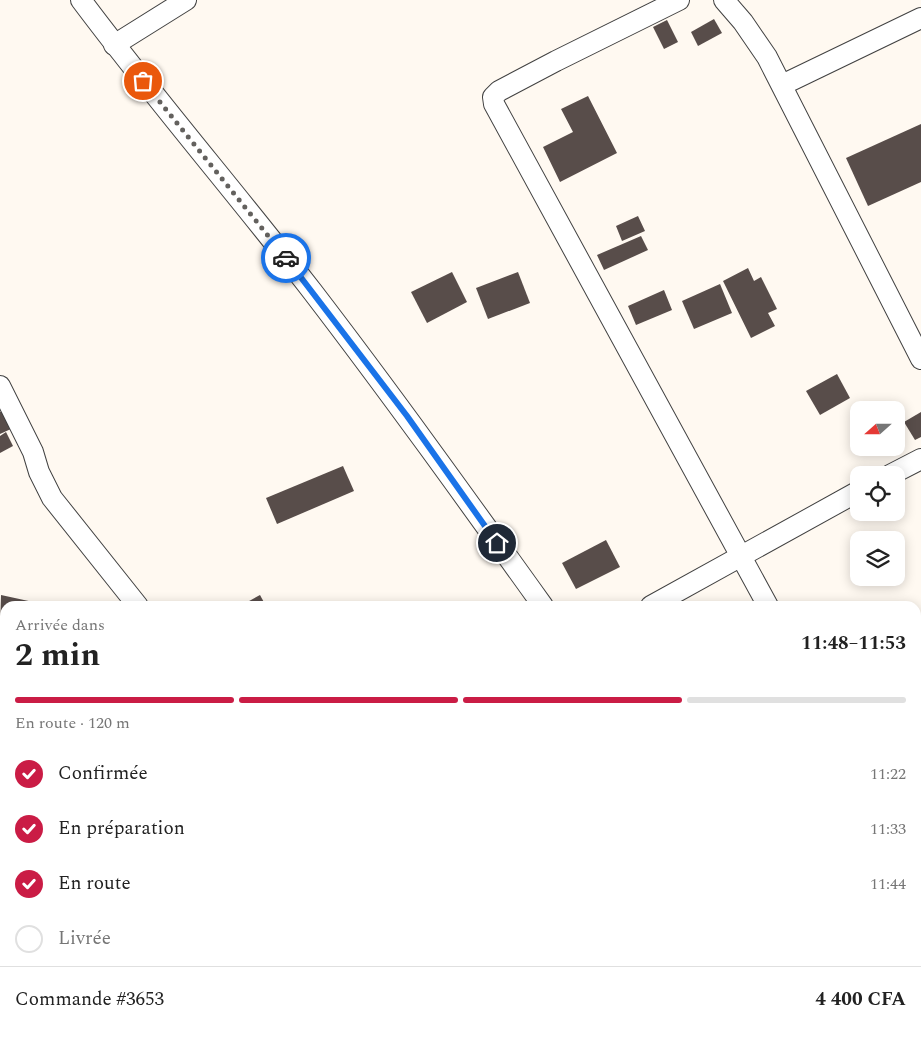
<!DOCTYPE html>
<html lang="fr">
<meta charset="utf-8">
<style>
body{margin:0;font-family:Spectral,serif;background:#f6f6f6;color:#222;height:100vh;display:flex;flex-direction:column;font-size:19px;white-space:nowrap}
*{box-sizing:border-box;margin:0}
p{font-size:16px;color:#767676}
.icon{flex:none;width:28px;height:28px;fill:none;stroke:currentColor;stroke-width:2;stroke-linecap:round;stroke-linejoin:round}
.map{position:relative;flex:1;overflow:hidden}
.drawer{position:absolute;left:0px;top:601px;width:921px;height:441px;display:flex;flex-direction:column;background:#fff;border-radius:15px 15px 0 0;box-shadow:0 2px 12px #0003}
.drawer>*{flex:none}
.needle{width:32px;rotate:249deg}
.controls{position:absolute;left:850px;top:401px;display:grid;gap:10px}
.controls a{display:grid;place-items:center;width:55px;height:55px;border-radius:10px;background:#fff;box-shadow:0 2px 12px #0003;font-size:25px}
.pin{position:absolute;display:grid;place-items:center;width:42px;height:42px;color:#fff;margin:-21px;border:2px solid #fff;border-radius:50%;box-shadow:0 1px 5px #0007}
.courier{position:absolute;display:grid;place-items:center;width:50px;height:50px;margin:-25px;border:4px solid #1a73e8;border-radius:50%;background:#fff;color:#222;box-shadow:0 1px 6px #0007}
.overview em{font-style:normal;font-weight:700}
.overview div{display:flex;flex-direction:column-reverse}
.overview{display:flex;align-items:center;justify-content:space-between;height:85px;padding:0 15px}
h1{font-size:32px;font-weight:700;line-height:38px}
.bar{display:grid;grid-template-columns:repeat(4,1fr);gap:8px 5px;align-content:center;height:60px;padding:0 15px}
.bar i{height:6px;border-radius:4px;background:#e0e0e0}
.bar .current{background:#ca1c45}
.bar p{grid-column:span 4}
.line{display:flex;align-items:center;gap:12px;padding:0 15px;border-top:1px solid #e0e0e0}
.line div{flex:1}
ol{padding:0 15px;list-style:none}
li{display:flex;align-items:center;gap:15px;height:55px}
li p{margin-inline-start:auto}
li .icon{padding:5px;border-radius:50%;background:#ca1c45;color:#fff;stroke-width:4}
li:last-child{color:#767676}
li i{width:28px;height:28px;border:2px solid #e0e0e0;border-radius:50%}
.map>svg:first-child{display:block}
.building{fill:#584d4a}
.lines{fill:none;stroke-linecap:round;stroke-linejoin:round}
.street-casing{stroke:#424242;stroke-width:22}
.path{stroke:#313131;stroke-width:3;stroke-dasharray:5 2.5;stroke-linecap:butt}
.street{stroke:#fff;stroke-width:20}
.done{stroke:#63615e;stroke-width:5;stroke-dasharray:0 9}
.route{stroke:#1a73e8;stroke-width:6}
</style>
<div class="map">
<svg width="921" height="1042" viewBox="0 0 921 1042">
<rect width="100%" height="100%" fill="#fff9f1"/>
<g class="building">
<path d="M714,19L722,33L698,46L691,32Z"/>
<path d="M667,20L678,42L664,49L653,27Z"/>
<path d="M588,96L617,153L560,182L543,147L573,132L561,109Z"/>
<path d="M921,124V182L868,206L846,158Z"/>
<path d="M638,216L645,231L622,241L616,226Z"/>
<path d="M641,236L648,250L604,270L597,255Z"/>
<path d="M748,268L754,281L761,277L777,309L768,313L775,326L751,338L723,281Z"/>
<path d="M452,272L467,302L427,323L411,292Z"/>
<path d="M518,272L530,303L488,319L476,288Z"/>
<path d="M720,284L732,313L694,329L682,301Z"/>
<path d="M664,290L672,310L636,325L628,306Z"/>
<path d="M837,374L850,398L820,415L806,391Z"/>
<path d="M4,410L13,428L0,434V412Z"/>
<path d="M921,412V437L915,440L904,422Z"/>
<path d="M6,432L13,446L0,453V436Z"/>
<path d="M343,466L354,491L277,524L266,498Z"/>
<path d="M606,540L620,567L576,589L562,563Z"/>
<path d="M1,595L47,605V606H5V636L0,635Z"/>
<path d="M260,595L266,606H240Z"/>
<path d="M0,972H5V1021L0,1020Z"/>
<path d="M0,1026L5,1027V1038H13L12,1042H0Z"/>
<path d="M643,1038H678L680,1042H635Z"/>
</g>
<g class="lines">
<defs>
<g id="street">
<path d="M81,0C155,99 236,193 312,291C391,394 467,500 543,606"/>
<path d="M679,0L556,61L499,91L493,97L494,104L768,606"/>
<path d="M724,0L743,22L767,57L921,359"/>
<path d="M114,45L186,0"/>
<path d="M782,85L921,18"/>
<path d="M0,386L33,452L39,472L52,498L138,606"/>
<path d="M890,475L921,459"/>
<path d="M651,606L859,491"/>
<path d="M0,651L5,652"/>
<path d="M916,765L921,762"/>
<path d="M0,861L5,863"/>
<path d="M916,874L921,883"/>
<path d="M126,1038L129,1042"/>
<path d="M452,1038L455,1042"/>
<path d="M716,1038L718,1042"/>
<path d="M55,1042L56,1038"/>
</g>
</defs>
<use href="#street" class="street-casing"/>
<path class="path" d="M809,1038L810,1042"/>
<use href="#street" class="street"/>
</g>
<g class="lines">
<path class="done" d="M143,81L286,258"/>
<path class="route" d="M286,258L407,416L497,543"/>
</g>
</svg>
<div class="controls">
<a><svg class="needle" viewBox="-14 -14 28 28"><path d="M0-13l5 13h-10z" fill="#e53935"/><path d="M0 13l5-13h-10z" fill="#767676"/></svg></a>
<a><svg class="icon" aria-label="locate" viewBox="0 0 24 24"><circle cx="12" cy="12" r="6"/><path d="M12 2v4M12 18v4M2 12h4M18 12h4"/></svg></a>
<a><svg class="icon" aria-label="layers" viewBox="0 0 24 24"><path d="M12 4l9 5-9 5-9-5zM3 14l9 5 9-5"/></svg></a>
</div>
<div class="pin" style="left:143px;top:81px;background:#ea580c"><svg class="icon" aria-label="bag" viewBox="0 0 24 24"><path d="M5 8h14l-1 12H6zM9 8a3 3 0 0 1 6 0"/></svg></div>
<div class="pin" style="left:497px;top:543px;background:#1f2937"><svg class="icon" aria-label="home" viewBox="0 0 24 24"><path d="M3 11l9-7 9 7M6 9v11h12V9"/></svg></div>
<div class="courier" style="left:286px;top:258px"><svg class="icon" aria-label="car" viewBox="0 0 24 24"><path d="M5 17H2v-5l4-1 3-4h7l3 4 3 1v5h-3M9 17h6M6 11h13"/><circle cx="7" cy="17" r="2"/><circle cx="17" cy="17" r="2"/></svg></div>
<section class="drawer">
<div class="overview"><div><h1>2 min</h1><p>Arrivée dans</p></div><em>11:48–11:53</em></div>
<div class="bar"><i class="current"></i><i class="current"></i><i class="current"></i><i></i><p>En route · 120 m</p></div>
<ol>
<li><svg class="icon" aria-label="check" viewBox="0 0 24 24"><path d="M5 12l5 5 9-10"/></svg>Confirmée<p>11:22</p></li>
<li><svg class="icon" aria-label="check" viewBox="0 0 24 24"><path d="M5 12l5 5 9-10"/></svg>En préparation<p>11:33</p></li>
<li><svg class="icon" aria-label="check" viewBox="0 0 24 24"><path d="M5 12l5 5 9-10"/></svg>En route<p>11:44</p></li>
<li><i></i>Livrée</li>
</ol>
<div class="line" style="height:65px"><div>Commande #3653</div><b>4 400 CFA</b></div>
</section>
</div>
